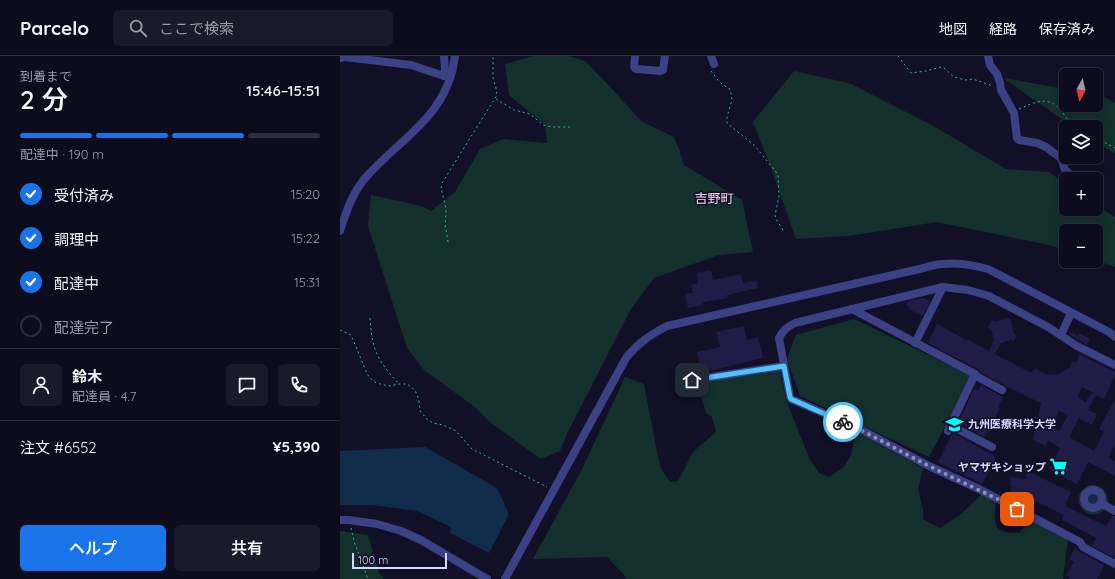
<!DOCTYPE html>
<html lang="ja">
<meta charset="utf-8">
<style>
body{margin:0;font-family:Quicksand,"Noto Sans JP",sans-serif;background:#1b1a29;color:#f1f3f6;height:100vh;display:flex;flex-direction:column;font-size:15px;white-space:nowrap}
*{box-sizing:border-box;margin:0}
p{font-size:13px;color:#9a9ba3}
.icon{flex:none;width:22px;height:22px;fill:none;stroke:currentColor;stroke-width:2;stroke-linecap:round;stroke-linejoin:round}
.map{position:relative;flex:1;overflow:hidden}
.side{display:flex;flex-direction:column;background:#0d0c1c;width:340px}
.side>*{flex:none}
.needle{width:26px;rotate:188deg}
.buttons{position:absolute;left:719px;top:12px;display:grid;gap:8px}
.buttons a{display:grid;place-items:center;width:44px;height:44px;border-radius:6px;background:#0d0c1c;box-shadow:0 4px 16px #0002,0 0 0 1px #2d2c3b;font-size:20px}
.scale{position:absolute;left:12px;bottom:10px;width:95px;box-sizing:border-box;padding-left:4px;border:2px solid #d6d6fe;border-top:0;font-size:11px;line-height:14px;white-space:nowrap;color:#d6d6fe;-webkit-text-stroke:3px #111026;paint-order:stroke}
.pin{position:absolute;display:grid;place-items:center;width:34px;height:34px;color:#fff;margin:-17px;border-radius:8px;box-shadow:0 2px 6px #0006}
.courier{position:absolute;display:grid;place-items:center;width:40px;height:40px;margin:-20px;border:3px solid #4fc3f7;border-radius:50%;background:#fff;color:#222;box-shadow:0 1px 5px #0007}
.head em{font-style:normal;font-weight:600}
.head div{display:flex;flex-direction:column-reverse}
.head{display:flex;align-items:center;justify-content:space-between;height:68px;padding:0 20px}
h1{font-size:26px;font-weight:600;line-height:30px}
.bar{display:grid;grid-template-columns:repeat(4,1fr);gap:6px 4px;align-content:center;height:48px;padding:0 20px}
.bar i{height:5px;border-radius:3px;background:#2d2c3b}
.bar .active{background:#1a73e8}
.bar p{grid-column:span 4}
.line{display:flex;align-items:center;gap:10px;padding:0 20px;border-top:1px solid #2d2c3b}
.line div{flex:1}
.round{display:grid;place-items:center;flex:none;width:42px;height:42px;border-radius:6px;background:#1b1a29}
ol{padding:0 20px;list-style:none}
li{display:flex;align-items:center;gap:12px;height:44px}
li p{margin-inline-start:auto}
li .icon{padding:4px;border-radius:50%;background:#1a73e8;color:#fff;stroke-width:4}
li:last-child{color:#9a9ba3}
li i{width:22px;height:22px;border:2px solid #2d2c3b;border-radius:50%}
.cta{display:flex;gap:8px;margin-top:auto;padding:8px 20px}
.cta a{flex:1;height:46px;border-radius:6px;background:#1a73e8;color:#fff;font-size:16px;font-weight:600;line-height:46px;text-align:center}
.cta a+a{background:#1b1a29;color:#f1f3f6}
header{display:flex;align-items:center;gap:24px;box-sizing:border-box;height:56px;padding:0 20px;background:#0d0c1c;border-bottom:1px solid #2d2c3b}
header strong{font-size:19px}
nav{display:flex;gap:22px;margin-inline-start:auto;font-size:14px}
.search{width:280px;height:36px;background:#1b1a29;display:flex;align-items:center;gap:10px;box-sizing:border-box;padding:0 14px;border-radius:6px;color:#9a9ba3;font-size:15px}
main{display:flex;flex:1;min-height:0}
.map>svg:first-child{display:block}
.green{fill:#13302c;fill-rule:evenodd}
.water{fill:#0f2c4b}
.building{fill:#201c47;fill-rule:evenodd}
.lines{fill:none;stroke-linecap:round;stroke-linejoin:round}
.path{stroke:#32b6a1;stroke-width:1;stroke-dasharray:2 3;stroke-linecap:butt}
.minor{stroke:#3c4084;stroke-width:8}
.done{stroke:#9191b2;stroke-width:4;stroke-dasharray:0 7.2}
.route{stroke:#4fc3f7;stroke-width:5}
.labels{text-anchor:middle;stroke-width:3;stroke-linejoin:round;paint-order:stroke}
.poi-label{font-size:11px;font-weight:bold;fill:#d6d6fe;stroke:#111026;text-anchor:start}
.quarter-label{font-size:13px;fill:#fed8f4;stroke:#111026}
</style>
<header>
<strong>Parcelo</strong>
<div class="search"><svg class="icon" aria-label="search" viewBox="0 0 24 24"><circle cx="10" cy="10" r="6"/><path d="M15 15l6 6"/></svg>ここで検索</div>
<nav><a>地図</a><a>経路</a><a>保存済み</a></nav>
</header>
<main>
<section class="side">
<div class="head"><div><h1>2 分</h1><p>到着まで</p></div><em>15:46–15:51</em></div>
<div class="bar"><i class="active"></i><i class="active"></i><i class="active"></i><i></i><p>配達中 · 190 m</p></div>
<ol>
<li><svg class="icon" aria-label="check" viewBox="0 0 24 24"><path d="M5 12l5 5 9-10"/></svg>受付済み<p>15:20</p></li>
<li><svg class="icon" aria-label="check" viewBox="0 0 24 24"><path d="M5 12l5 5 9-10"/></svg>調理中<p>15:22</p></li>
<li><svg class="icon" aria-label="check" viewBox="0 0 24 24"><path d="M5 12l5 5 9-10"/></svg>配達中<p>15:31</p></li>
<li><i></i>配達完了</li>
</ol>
<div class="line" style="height:72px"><a class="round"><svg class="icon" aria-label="person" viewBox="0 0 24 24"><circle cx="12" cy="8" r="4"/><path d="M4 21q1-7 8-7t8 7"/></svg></a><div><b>鈴木</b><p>配達員 · 4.7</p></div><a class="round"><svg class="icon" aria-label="chat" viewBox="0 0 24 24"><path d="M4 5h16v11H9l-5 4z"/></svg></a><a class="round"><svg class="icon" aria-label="phone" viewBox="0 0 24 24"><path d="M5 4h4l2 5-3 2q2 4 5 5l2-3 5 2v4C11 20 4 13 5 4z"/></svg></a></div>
<div class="line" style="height:52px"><div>注文 #6552</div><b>¥5,390</b></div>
<div class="cta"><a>ヘルプ</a><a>共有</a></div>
</section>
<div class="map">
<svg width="775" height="523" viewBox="0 0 775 523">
<rect width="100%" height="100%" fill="#111026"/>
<g class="green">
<path d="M193,0H228L245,5L273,34L301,65L334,81L339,93L344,109L402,144L413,196L379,199L314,222L291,253L227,378L220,395L201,403L151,367L136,352L84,314L67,292L28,170L31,139L81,150L91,155L115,136L140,93L163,83L207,87L205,69L169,39L165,8Z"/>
<path d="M454,15L509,27L590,68L666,113L709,116L726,128V153H756V149L775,161V211L756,204V175H726V195L713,190L597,166L509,180L456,183L427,101L413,66Z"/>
<path d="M663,22L726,33V49H756V38H759L775,47V98L756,86V71H733Z"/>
<path d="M514,263L632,320L589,401L460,340L447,303L456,279Z"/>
<path d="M440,315L446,344L470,404L479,417L489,421L504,411L511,399L516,376L583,412L578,434L583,454V463L600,472L621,458L642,438L656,445C655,456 651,473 665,476C669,477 675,477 679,477L692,463L728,481L723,523H286L284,519L267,501L193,503L242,413L285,321L304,328L320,411L330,426L338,425L353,396L376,376L372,361L366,357L357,326Z"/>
<path d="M749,429C759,428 768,433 768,444C768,448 766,452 763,455C746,469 726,440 749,429ZM754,432L762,436C768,445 763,453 753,455C738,450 739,435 754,432Z"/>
<path d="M0,475L28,479L39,517L44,523H0Z"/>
</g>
<g class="water">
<path d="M85,391L157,432L169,458L149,497L110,477L111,471L77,455L32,449H0V395Z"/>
<circle cx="754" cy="443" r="6"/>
</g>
<g class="building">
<path d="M371,214L373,224L401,218L403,227L417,224L418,232L387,239L388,242L363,246V249L348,252L345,238L353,237L351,229L358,227L357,217Z"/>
<path d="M583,242L590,245L583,260L568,253L569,251L566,249L568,245Z"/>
<path d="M665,261L672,264L671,266L674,278L677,279L674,285L671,284L661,287L655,298L691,317L695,312L706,318L714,319L718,318L729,312L733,305L736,307L740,299L775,316V319L764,343L756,339L748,354L757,358L752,369L739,362L729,381L754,395L764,376L759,373L775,343V388L768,402L775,405V420L748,406L737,428L709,413L720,392L708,385L706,390L693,384L701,347L668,331H667L665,329L641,317L638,313L588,287L597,268L626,284L627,283L649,295L654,284L651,273L648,272L652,264L655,266L665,263ZM742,331L752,336L746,346L737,341ZM719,355L728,359L719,375L711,371Z"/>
<path d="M404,270L407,284L418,281L423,302L362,317L357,296L380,291L376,276Z"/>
<path d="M731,276L738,280L739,277L750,283L747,289L729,278Z"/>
<path d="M641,329L663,341L658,351L660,352L645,381L618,367L634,333L638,335Z"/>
<path d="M613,377L656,401L642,428L598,406Z"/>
<path d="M687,415L731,436L725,450L766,470L772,460H775V502L752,490L756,482L722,464L724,459L681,438L680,443L670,438L672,431L670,430L671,421L686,423Z"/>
<path d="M665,456L674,460L669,470L660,466Z"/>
<path d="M734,493L764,509L757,523H729L730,521L726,519L734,506L729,503Z"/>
</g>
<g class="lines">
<g class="path">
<path d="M558,0L571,17L586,15L601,11L604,12L614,21L625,24L633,23L653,30"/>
<path d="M371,15L377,23L383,29L389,32L391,37L392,44L387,61V67L415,90L436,116L438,120L439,140L435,159L436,163L443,174"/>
<path d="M156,43L174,54L190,58L203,69L212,71H232"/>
<path d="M679,53C711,38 715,45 733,71"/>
<path d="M756,82L775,92"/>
<path d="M108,186L105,168L106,158V152L101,132L102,127L157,39L156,32L153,22V0"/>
<path d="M30,262C32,294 37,304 59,328"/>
<path d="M0,274L11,279L26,315L29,321L36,327L49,330L59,328H67L75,334L79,344L80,355L87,363L93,367L103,369L116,375L132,393L207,431"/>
<path d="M11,472L14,485L28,523"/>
</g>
<g class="minor">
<path d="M295,0L294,11L296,13L321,15L323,14L325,0"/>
<path d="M371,0L374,8"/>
<path d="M648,0L650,9L657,18L660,27L661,34L674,57L677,82L679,84L697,87L706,91L714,97L721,102L725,114L735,123"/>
<path d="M0,2L5,1L71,9L110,22"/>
<path d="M104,20L105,14L104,0"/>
<path d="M0,175C6,156 13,135 27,120C63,80 108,59 115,0"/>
<path d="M512,253L635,318L638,321L662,334"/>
<path d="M721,279L731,257"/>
<path d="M575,287L603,231"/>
<path d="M775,309L737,290L708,271L649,240L628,234L603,231L455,267C447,271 443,274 439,282L450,341L451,343L516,371L591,411L639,433L740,486L743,491L775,508"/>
<path d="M352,324L444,310"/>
<path d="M610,369L652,391"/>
<path d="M608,375L635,318"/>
<circle cx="753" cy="443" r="9"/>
<path d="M761,447L775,455"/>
<path d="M0,464H9L37,468L61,475L81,484L147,523"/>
<path d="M165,523L286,302C298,287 310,279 327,270L584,212C590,210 596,208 603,208C618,206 633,209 648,213L769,276L775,281"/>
</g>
</g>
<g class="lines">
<path class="done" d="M503,366C533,379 561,396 591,411C619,425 649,438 677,453"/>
<path class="route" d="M352,324L444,310L450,341L451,343L503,366"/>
</g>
<defs>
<symbol id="university-bare" viewBox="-9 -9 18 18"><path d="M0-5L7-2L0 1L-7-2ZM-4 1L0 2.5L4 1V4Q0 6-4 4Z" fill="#06fafa" stroke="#111026" stroke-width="2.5" paint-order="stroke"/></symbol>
<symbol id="supermarket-bare" viewBox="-9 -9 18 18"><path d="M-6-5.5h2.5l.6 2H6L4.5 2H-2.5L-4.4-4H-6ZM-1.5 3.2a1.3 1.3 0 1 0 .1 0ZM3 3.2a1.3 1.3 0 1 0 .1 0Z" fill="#06fafa" stroke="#111026" stroke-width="2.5" paint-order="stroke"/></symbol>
</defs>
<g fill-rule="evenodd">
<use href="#university-bare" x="602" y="356" width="25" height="25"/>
<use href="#supermarket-bare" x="706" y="398" width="25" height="25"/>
</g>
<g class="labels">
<g class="poi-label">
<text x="628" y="372">九州医療科学大学</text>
<text x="706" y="415" text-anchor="end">ヤマザキショップ</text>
</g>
<g class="quarter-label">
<text x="374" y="147">吉野町</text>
</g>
</g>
</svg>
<div class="buttons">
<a><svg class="needle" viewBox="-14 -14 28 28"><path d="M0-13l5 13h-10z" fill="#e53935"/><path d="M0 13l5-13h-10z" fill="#9a9ba3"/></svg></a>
<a><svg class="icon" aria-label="layers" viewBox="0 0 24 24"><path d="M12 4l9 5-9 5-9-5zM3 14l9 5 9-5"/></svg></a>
<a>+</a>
<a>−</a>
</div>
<div class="scale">100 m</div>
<div class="pin" style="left:677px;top:453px;background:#ea580c"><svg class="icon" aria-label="bag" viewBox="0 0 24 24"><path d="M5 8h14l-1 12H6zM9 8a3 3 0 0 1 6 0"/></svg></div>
<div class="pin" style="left:352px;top:324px;background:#1f2937"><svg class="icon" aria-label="home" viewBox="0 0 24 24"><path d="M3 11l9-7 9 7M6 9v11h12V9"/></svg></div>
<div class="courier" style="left:503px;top:366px"><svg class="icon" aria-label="bike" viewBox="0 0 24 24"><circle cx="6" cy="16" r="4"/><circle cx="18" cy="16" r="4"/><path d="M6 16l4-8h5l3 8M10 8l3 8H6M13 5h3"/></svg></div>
</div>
</main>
